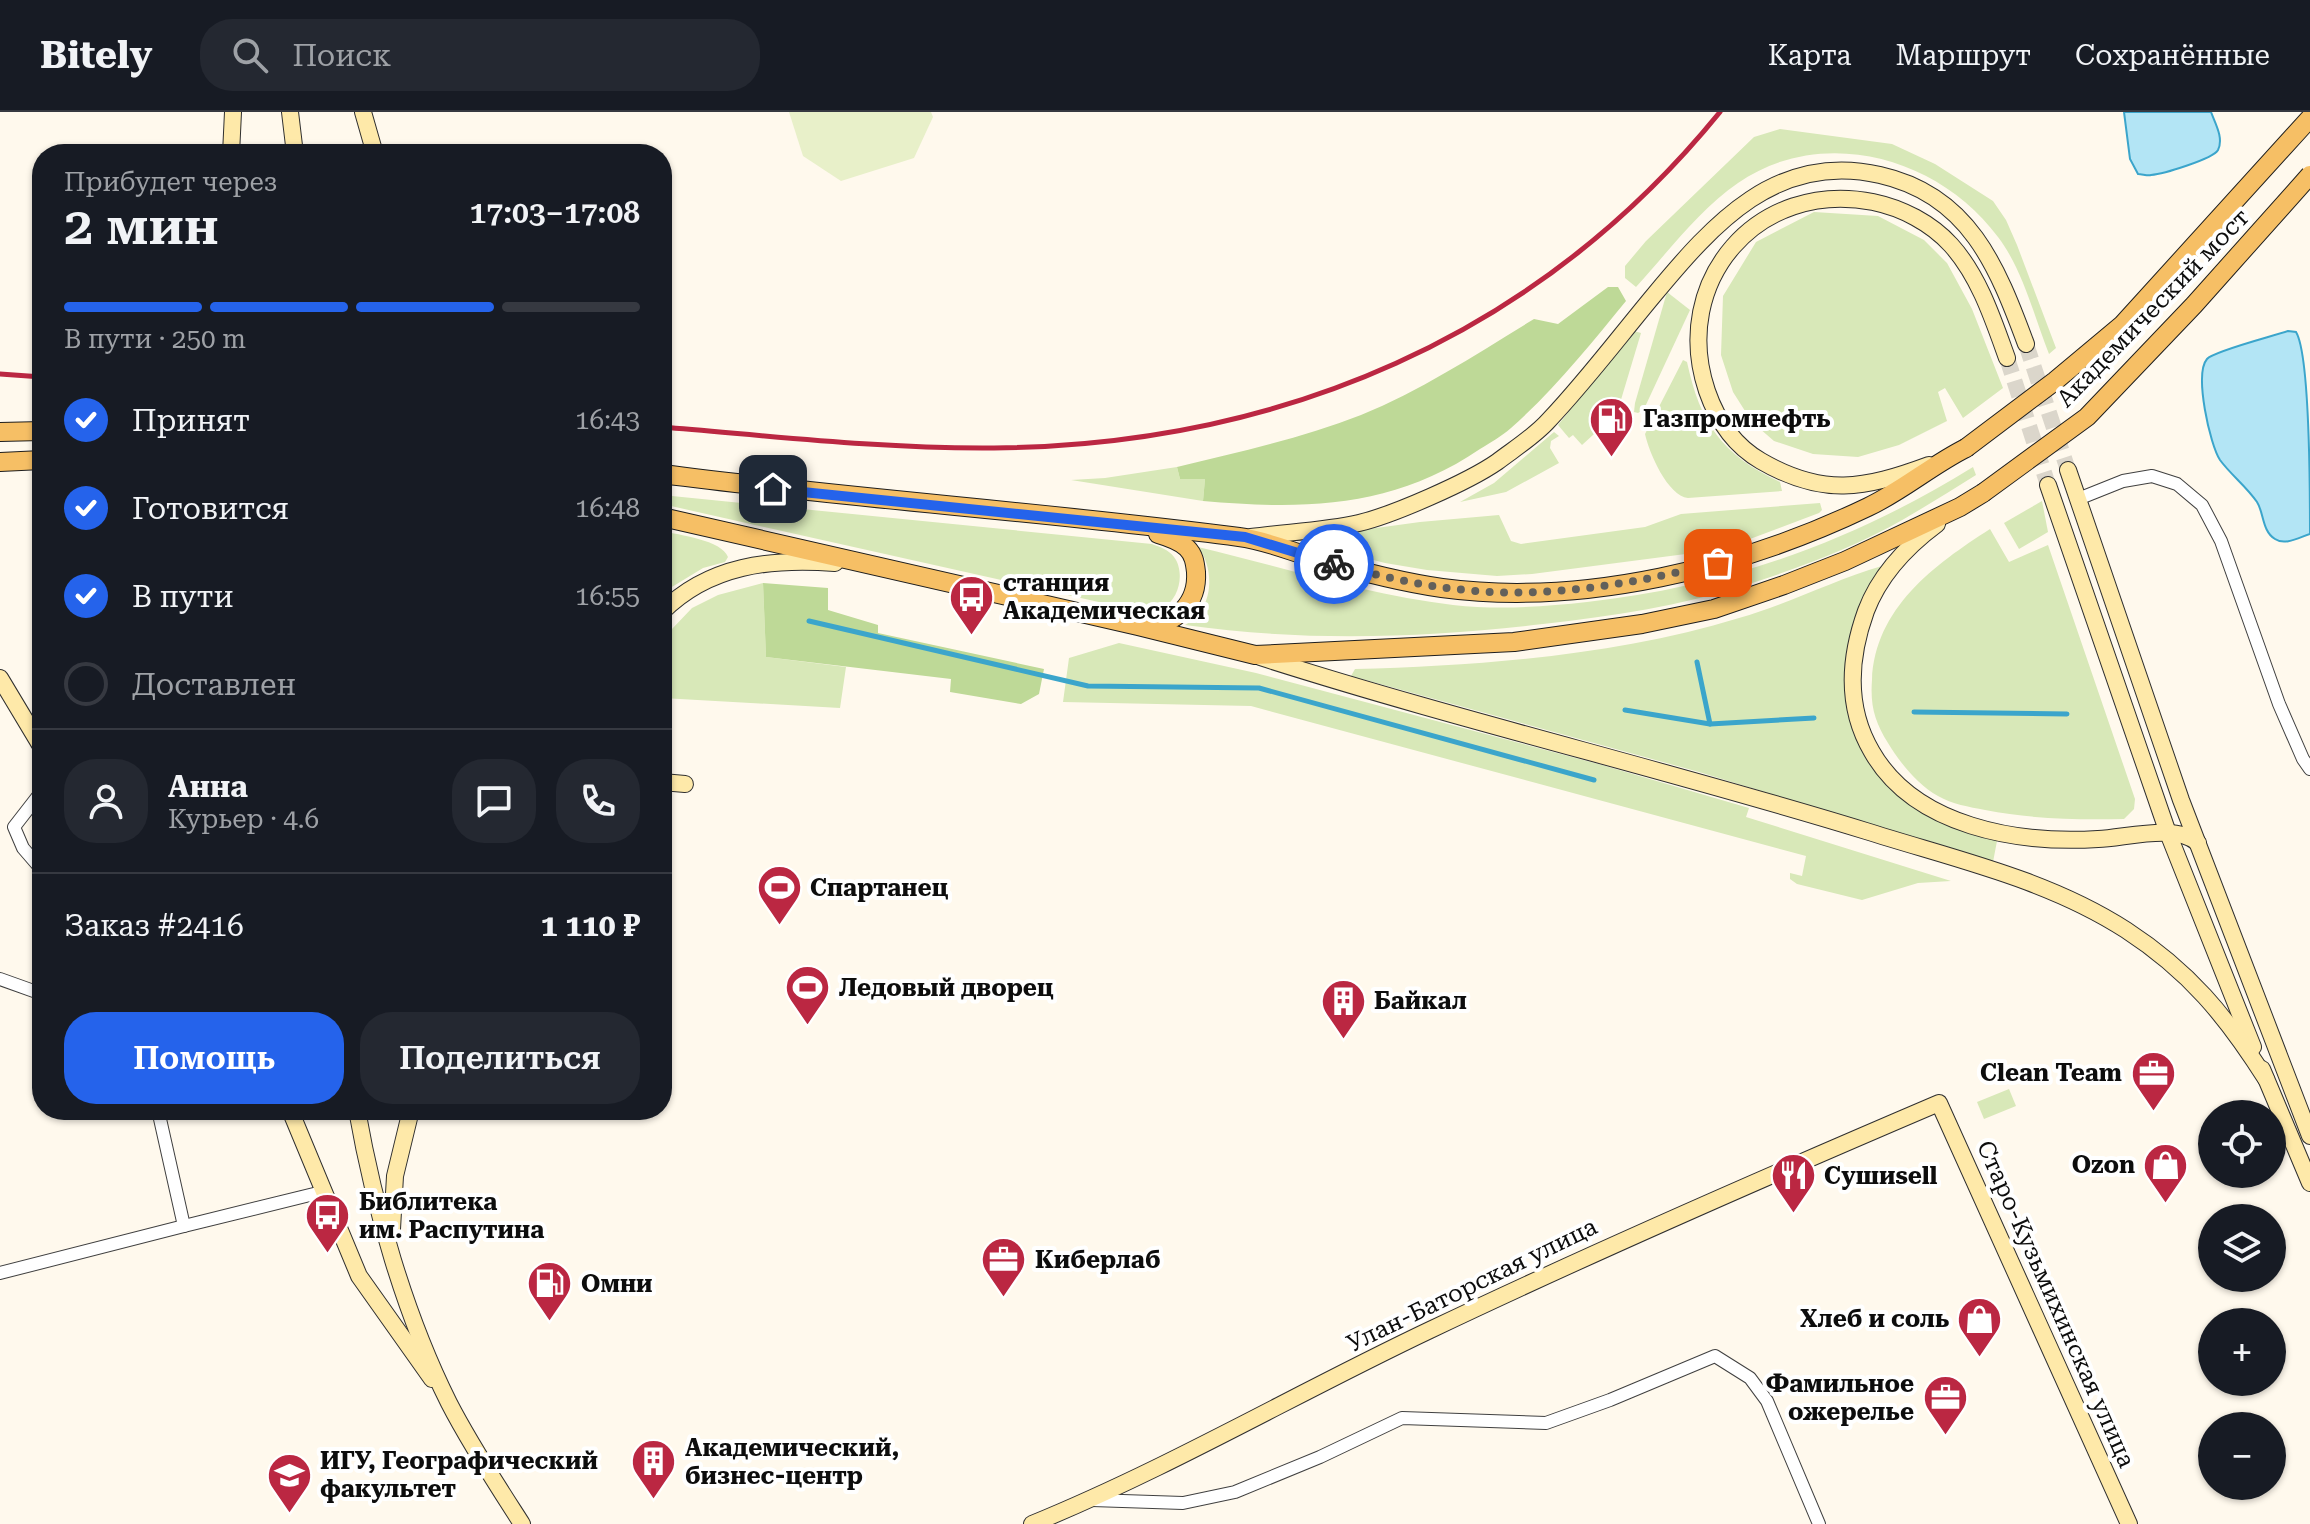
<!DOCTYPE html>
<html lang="ru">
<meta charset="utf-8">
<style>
body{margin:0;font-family:"Roboto Serif",serif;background:#242831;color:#f1f3f6;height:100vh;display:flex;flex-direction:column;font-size:30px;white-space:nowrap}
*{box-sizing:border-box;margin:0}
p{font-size:26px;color:#9ea1a6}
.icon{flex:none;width:44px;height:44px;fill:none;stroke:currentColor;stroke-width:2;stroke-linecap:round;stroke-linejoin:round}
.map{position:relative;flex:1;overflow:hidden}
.details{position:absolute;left:32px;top:32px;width:640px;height:976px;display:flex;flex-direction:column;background:#171b24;border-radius:32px;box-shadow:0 2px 6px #0004}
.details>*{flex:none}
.tools{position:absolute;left:2198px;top:988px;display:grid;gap:16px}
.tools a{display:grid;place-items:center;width:88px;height:88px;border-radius:50%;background:#171b24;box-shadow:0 2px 6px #0004;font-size:40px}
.pin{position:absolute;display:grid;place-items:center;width:68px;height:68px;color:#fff;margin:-34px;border-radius:16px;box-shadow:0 4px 12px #0006}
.courier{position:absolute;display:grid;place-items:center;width:80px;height:80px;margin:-40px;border:6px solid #2563eb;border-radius:50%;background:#fff;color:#222;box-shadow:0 2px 10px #0007}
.summary em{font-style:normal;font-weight:600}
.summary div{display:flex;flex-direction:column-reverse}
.summary{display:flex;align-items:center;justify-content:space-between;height:136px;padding:0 32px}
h1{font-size:52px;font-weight:600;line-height:60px}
.bar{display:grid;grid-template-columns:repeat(4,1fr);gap:12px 8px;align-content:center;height:96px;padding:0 32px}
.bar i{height:10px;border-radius:6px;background:#363941}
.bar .current{background:#2563eb}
.bar p{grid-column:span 4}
.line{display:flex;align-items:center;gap:20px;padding:0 32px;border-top:2px solid #363941}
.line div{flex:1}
.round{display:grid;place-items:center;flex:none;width:84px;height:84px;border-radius:32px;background:#242831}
ol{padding:0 32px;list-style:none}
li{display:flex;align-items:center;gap:24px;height:88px}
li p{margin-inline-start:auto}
li .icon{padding:8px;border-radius:50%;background:#2563eb;color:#fff;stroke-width:4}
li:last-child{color:#9ea1a6}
li i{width:44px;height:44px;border:4px solid #363941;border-radius:50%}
.button{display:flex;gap:16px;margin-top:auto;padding:16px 32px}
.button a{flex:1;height:92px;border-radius:32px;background:#2563eb;color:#fff;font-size:32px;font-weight:600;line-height:92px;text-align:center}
.button a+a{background:#242831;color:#f1f3f6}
header{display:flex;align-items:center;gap:48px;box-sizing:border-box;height:112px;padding:0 40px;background:#171b24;border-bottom:2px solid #363941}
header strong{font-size:38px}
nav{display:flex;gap:44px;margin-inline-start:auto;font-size:28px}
.search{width:560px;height:72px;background:#242831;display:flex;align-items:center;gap:20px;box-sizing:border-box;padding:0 28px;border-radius:32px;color:#9ea1a6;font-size:30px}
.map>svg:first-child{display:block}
.green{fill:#d8e8b8}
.forest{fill:#bed997}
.pitch{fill:#e8f0c9}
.water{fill:#b3e5f5;stroke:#3ba5cb;stroke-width:2}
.pier{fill:#fff9ed}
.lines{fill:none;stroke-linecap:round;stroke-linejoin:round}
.stream{stroke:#3ba5cb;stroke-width:5}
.secondary-tunnel{stroke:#dbd6cb;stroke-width:16;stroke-dasharray:16 8;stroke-linecap:butt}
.street-casing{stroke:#404040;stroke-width:14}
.secondary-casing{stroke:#2f2f2f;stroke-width:18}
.primary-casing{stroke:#1e1e1e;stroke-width:20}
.street{stroke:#fff;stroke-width:12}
.secondary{stroke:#fee9a9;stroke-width:16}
.primary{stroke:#f6bf65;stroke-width:18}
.rail{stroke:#bb2742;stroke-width:5}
.primary-bridge-casing{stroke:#1e1e1e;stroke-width:20;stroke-linecap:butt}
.primary-bridge{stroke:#f6bf65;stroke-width:18}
.done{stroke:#62605b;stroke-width:8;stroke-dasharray:0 14.4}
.route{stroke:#2563eb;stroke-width:10}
.labels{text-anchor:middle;stroke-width:8;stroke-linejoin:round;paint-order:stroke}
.street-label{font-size:24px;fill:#0d0d0d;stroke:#fff}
.poi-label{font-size:24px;font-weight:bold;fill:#0d0d0d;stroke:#fff;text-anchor:start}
</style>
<header>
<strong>Bitely</strong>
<div class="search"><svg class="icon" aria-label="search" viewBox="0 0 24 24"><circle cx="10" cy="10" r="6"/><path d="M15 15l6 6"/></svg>Поиск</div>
<nav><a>Карта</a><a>Маршрут</a><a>Сохранённые</a></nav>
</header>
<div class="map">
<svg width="2310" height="1412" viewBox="0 0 2310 1412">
<rect width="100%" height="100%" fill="#fff9ed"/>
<g class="green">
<path d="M1780,17L1892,32L1935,52L1993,89L2006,108L2017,133L2056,236L2049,242C2034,204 2023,158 1998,125C1940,46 1823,12 1738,71C1699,98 1668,140 1636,175L1625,166V154L1646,129L1754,25Z"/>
<path d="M1814,100L1878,104L1924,128L1947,151L1972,197L2003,276L1963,306L1945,276L1938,280L1947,309L1899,333L1858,345L1813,342L1774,329L1752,310L1733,280L1721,243L1723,184L1756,130Z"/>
<path d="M1667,180L1690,198L1644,297L1638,301L1634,300L1635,291Z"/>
<path d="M1634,219L1641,221L1617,301L1582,333L1573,323L1569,326L1558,313Z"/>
<path d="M1683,248L1687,250C1700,311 1722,343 1780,370L1782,379L1688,386C1668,384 1649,341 1645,322Z"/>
<path d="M1554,320L1559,324L1551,329L1550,336L1559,351L1506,380L1460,390L1494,371Z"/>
<path d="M1177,355L1180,367H1205L1203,389L1071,368L1105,366Z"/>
<path d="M1973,355L1976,363C1952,378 1928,393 1904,407C1855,435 1799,456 1746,473C1681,494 1612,504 1543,512C1424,526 1305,530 1185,513C1213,499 1216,458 1198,435C1283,455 1367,483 1453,493C1498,498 1542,495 1587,490C1728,474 1852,430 1973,355Z"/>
<path d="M662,383L1152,432C1160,435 1169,438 1174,445C1185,459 1180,488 1162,496C1153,500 1139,498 1130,497L662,392Z"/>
<path d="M2042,389L2048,420L2019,437L2004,411Z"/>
<path d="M1820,391L1822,398L1819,401L1734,433L1701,440L1532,462L1497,464L1427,458L1385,451L1316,433L1325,423L1420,410L1499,403L1511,429L1521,432L1645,415L1681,402Z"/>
<path d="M1990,417L2009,450L2048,433L2135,687L2134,697L2124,707C2076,708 2032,707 1985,698C1969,695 1952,692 1938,684C1918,673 1900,651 1888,631C1875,610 1870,594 1872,568C1875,496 1934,453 1990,417Z"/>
<path d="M662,419C679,423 722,428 728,445L725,450L703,456L662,481Z"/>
<path d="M1882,454L1847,571L1904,687C1932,707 1963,721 1997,729L1993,750L1699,660L1351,564L1355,557C1481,554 1618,543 1739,506C1788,492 1834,468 1882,454Z"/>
<path d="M763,471L766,545L846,555L840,596L662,586V528L672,517L692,496L718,483Z"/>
<path d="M1119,531L1256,561L1602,653L1749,696L1746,705L1951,769L1918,771L1862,788L1797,772L1790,767V761L1802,764L1806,744L1251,594L1063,590L1069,546Z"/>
<path d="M2009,977L2016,994L1984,1007L1977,990Z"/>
</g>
<g class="forest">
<path d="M1608,175H1618L1626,189C1590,233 1554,278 1511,316C1502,324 1490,331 1480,337C1393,396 1306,398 1203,389L1205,367H1180L1177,355C1239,340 1302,326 1361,303C1422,278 1478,241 1534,207L1558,212Z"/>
<path d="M763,471L828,476V498L878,513V521L1044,557L1039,582L1021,592L950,580L951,567L766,545Z"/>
</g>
<path class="pitch" d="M789,0H931L933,5L914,46L841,69L803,44Z"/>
<g class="water">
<path d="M2124,0H2211C2215,11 2224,26 2218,38C2213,47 2163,62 2151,63C2148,64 2142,62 2138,62L2130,47Z"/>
<path d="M2288,219L2296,220C2310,243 2310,383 2310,422C2300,425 2285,434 2275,427C2262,419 2264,401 2257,390C2246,374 2231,363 2220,348C2210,333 2194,262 2207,247C2214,239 2274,224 2288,219Z"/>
</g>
<path class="pier" d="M2290,0H2310V58L2281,36L2272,20Z"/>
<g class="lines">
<g class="stream">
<path d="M809,509L1088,574L1259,576L1594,668"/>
<path d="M1697,550L1710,612"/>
<path d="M1625,598L1710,612L1814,606"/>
<path d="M1914,600L2067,602"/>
</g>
<g class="secondary-tunnel">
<path d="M2026,232L2068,358"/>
<path d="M2007,246L2048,373"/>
</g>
<defs>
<g id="street">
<path d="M2078,387L2123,369L2152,364L2177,372L2202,393L2221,429L2279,592L2303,647L2310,657"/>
<path d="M42,679L14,715L23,736L42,758"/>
<path d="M0,867L42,882"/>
<path d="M184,1114L322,1080"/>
<path d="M0,1161L184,1114L158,998"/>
<path d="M1092,1388L1183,1391L1235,1380L1320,1345L1402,1306L1546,1311L1610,1288L1715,1244L1750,1266L1767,1289L1819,1412"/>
</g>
<g id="secondary">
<path d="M290,0L295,42"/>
<path d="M363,0L375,42"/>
<path d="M231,42L233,0"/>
<path d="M1929,353C1864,377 1823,385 1761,349C1735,334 1717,308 1707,279C1670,169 1758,67 1873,90C1902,96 1931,111 1951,133C1979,164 1993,207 2007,246"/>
<path d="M2068,358L2181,688L2310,1024"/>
<path d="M2048,373L2168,721L2253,935"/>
<path d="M1937,412C1906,435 1880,462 1866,499C1849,546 1846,596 1872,640C1915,715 2018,732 2098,727C2126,726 2176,711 2198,731"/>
<path d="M1251,425C1287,420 1324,419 1359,411C1393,403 1468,370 1497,350C1514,337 1535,324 1549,308C1586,269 1619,225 1654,183C1713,112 1777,39 1880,63C1969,83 1997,154 2026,232"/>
<path d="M662,500C709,453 771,446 835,451"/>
<path d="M1260,545C1460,609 1665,657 1866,719C1954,747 2047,767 2126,818C2189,859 2226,904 2266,967"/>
<path d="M0,566L42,636"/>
<path d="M662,670L685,672"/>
<path d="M2262,957L2310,1071"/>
<path d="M290,998L359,1164L432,1267"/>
<path d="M357,998C374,1095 405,1203 449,1291C470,1332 497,1373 522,1412"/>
<path d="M392,1117L395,1064L411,998"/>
<path d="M1032,1412C1169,1356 1297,1281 1430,1218C1598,1138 1768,1064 1939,991L2129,1412"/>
</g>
<g id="primary">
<path d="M0,320L42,319"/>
<path d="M0,350L42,348"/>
<path d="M662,362C854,387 1047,400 1239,425C1265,428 1292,440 1317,447C1358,459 1400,470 1442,476C1583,495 1741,456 1868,395C1902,379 1932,353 1966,336"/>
<path d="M662,405L1138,514L1255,543L1514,530L1642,512L1714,497L1784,473L1845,449L1960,395L1983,381"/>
<path d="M1145,514C1176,513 1198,491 1196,460C1195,451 1194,443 1187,436C1180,429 1168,425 1158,422"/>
</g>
</defs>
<use href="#street" class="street-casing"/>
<use href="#secondary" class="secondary-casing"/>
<use href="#primary" class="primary-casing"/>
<use href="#street" class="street"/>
<use href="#secondary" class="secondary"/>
<use href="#primary" class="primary"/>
<g class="rail">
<path d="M0,262L42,265"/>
<path d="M662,315C772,324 883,337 994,336C1281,333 1537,225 1720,0"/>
</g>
<defs>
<g id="primary-bridge">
<path d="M1966,336L2055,269L2122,213L2310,6"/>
<path d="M1983,381L2087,305L2194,193L2310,63"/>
</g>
</defs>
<use href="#primary-bridge" class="primary-bridge-casing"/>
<use href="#primary-bridge" class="primary-bridge"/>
</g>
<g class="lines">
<path class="done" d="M1334,452C1377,463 1420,474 1465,478C1550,487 1636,471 1718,451"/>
<path class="route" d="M773,377L1245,425L1334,452"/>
</g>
<defs>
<symbol id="fuel-pin" viewBox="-11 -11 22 30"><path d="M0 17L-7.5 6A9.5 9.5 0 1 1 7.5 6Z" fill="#bb2742" stroke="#fff"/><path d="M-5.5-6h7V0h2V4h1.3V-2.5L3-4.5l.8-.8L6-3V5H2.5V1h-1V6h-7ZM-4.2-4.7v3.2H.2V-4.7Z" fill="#fff"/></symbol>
<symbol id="bus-pin" viewBox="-11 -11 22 30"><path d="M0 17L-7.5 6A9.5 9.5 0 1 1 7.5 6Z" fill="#bb2742" stroke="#fff"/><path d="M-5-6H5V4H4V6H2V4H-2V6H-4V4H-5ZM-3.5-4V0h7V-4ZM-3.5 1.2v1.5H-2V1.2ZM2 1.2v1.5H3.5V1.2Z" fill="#fff"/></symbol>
<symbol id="stadium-pin" viewBox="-11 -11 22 30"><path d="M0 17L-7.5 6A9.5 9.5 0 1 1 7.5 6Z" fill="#bb2742" stroke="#fff"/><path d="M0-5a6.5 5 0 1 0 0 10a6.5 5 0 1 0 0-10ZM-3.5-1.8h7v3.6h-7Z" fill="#fff"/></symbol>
<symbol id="building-pin" viewBox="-11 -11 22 30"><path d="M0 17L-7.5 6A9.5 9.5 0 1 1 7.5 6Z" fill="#bb2742" stroke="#fff"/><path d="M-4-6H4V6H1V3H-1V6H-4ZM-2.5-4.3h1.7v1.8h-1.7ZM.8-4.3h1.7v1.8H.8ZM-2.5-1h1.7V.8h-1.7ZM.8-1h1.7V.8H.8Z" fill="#fff"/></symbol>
<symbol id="office-pin" viewBox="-11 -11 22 30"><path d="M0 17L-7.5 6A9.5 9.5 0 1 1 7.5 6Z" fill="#bb2742" stroke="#fff"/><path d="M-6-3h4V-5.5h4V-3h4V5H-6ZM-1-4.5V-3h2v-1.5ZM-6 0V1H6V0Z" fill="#fff"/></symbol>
<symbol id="shop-pin" viewBox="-11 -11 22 30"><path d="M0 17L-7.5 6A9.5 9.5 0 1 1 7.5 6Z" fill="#bb2742" stroke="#fff"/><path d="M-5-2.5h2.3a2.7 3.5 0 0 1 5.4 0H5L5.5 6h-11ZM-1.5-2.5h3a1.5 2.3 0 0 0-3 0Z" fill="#fff"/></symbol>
<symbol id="restaurant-pin" viewBox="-11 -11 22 30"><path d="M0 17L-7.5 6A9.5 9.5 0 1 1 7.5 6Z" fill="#bb2742" stroke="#fff"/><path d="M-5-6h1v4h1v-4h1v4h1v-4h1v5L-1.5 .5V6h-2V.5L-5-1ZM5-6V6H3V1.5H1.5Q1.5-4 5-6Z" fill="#fff"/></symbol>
<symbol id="university-pin" viewBox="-11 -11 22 30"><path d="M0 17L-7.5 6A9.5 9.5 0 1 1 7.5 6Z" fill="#bb2742" stroke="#fff"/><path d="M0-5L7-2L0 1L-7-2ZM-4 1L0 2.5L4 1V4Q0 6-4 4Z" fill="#fff"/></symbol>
</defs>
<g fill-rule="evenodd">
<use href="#fuel-pin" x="1586" y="282" width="51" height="69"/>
<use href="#bus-pin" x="946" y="460" width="51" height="69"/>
<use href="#stadium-pin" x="754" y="750" width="51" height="69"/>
<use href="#stadium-pin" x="782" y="850" width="51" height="69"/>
<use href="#building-pin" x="1318" y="864" width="51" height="69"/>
<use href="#office-pin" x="2128" y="936" width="51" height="69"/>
<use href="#shop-pin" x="2140" y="1028" width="51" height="69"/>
<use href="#restaurant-pin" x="1768" y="1038" width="51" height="69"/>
<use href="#bus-pin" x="302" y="1078" width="51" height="69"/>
<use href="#office-pin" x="978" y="1122" width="51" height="69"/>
<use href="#fuel-pin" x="524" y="1146" width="51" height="69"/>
<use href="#shop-pin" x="1954" y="1182" width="51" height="69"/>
<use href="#office-pin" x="1920" y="1260" width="51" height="69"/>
<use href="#building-pin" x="628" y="1324" width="51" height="69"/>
<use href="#university-pin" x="264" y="1338" width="51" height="69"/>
</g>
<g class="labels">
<g class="street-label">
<text transform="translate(2153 196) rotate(-46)" y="8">Академический мост</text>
<text transform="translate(1472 1173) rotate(-26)" y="8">Улан-Баторская улица</text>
<text transform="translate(2056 1192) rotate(66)" y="8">Старо-Кузьмихинская улица</text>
</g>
<g class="poi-label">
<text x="1643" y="315">Газпромнефть</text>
<text x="1003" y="479">станция<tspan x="1003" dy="28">Академическая</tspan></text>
<text x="810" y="784">Спартанец</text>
<text x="839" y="884">Ледовый дворец</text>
<text x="1374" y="897">Байкал</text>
<text x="2122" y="969" text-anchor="end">Clean Team</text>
<text x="2135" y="1061" text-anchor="end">Ozon</text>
<text x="1824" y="1072">Сушиsell</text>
<text x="359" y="1098">Библитека<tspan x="359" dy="28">им. Распутина</tspan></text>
<text x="1035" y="1156">Киберлаб</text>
<text x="581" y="1180">Омни</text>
<text x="1949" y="1215" text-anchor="end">Хлеб и соль</text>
<text x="1914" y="1280" text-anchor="end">Фамильное<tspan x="1914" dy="28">ожерелье</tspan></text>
<text x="685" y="1344">Академический,<tspan x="685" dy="28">бизнес-центр</tspan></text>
<text x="320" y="1357">ИГУ, Географический<tspan x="320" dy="28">факультет</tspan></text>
</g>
</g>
</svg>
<div class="tools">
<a><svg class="icon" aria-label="locate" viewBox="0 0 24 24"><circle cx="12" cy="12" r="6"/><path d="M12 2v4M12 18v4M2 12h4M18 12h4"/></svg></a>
<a><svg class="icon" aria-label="layers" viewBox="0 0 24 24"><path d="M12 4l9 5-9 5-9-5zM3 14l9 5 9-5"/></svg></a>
<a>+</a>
<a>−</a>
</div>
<div class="pin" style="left:1718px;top:451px;background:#ea580c"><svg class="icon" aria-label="bag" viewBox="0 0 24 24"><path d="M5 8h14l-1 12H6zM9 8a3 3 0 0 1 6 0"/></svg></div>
<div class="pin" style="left:773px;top:377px;background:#1f2937"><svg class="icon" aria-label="home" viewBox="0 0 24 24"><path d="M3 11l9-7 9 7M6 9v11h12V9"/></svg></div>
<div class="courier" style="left:1334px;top:452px"><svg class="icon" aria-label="bike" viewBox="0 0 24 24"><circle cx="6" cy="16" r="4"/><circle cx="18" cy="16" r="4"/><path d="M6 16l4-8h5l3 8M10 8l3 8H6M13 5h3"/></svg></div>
<section class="details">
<div class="summary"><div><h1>2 мин</h1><p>Прибудет через</p></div><em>17:03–17:08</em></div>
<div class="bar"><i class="current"></i><i class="current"></i><i class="current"></i><i></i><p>В пути · 250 m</p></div>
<ol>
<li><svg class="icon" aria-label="check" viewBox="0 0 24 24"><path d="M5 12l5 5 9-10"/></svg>Принят<p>16:43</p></li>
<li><svg class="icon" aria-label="check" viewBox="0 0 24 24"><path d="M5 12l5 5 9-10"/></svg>Готовится<p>16:48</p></li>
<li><svg class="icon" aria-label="check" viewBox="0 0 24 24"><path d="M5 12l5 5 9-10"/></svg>В пути<p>16:55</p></li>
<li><i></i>Доставлен</li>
</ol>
<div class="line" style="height:144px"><a class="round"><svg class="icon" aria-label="person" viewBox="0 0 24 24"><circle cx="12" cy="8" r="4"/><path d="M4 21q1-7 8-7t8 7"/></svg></a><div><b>Анна</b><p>Курьер · 4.6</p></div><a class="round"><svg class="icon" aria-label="chat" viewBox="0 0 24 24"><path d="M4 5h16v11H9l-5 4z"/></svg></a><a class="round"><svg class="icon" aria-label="phone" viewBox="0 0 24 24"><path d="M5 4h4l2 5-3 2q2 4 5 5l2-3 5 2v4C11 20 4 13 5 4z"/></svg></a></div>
<div class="line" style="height:104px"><div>Заказ #2416</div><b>1 110 ₽</b></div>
<div class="button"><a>Помощь</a><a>Поделиться</a></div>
</section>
</div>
